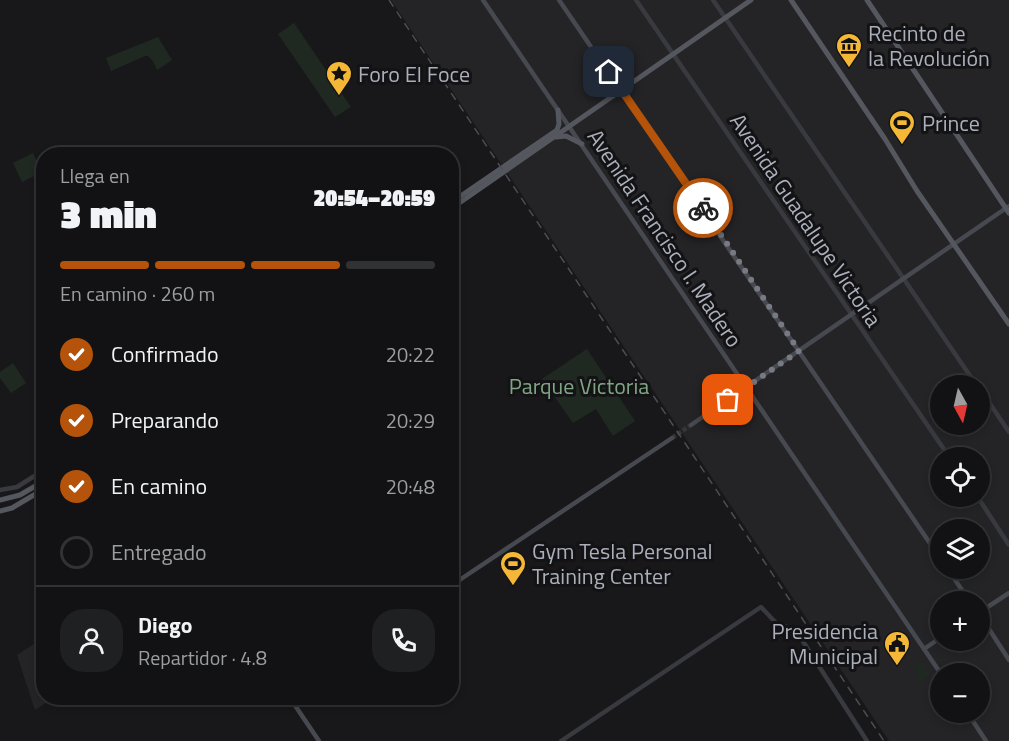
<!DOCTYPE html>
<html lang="es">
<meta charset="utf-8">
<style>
body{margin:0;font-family:"Titillium Web",sans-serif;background:#1f2022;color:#f1f3f6;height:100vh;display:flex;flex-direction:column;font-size:22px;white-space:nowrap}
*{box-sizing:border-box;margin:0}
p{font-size:20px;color:#9c9ea0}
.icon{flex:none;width:33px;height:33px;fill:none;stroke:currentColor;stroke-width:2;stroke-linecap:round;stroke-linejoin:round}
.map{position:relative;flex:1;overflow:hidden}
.sheet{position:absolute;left:36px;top:147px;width:423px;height:558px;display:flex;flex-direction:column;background:#121214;border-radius:24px;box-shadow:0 3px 9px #0003,0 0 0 2px #313234}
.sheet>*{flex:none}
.needle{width:39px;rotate:172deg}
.fabs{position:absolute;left:930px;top:375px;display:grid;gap:12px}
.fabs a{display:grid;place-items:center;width:60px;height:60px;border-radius:50%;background:#121214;box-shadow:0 3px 9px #0003,0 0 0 2px #313234;font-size:30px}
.pin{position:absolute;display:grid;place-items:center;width:51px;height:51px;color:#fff;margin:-26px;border-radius:12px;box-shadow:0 3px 9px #0006}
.courier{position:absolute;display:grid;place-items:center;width:60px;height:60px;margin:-30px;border:4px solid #b45309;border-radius:50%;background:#fff;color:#222;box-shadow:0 2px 8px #0007}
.head em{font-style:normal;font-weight:800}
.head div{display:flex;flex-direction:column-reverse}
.head{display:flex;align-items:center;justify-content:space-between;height:102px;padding:0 24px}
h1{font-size:39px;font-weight:800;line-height:45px}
.bar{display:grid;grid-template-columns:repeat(4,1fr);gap:9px 6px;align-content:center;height:72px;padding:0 24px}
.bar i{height:8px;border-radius:4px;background:#313234}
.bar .current{background:#b45309}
.bar p{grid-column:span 4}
.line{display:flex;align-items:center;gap:15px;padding:0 24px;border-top:2px solid #313234}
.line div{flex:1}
.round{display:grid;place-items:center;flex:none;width:63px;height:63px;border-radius:24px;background:#1f2022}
ol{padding:0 24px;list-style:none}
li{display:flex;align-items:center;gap:18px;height:66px}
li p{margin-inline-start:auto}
li .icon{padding:6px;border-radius:50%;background:#b45309;color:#fff;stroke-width:4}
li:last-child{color:#9c9ea0}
li i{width:33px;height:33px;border:3px solid #313234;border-radius:50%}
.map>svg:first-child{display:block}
.built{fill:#242427;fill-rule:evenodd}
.green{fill:#202921}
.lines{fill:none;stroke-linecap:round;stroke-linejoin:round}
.secondary-tunnel{stroke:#35363a;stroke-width:4.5;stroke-dasharray:4.5 2;stroke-linecap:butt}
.tertiary{stroke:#393a3f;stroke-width:4.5}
.secondary{stroke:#474950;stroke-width:4.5}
.primary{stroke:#55575f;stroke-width:5}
.rail{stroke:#4c4e54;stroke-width:1.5;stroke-dasharray:8 6;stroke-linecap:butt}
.done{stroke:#777a82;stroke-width:6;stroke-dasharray:0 10.8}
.route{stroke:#b45309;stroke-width:8}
.labels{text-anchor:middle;stroke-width:6;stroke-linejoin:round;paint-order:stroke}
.poi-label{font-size:22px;fill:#aaafba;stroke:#131315;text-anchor:start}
.street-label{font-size:22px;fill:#aaafba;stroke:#131315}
.park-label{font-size:22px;fill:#81a584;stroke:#131315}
</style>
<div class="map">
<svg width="1009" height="741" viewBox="0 0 1009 741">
<rect width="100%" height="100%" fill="#18181a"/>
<g class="built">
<path d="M391,0H1009V741H889ZM940,386H980V424H940ZM940,458H980V496H940ZM940,530H980V568H940ZM940,602H980V640H940ZM940,674H980V712H940Z"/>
<path d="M43,638L44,698H53L35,710L17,655Z"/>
</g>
<g class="green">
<path d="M294,23L351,107L335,117L278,34Z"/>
<path d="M158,37L172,60L157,70L153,61L148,56H145L111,71L106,58Z"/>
<path d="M33,153L42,172L22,182L13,163Z"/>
<path d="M587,349L635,421L613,436L596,409L573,423L542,379Z"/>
<path d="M13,363L26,383L11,393L0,378V372Z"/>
<path d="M960,372L969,384L941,385Z"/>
<path d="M923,662L925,665L923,667L925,671L928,669L931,674L917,683L914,678L919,674L914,667Z"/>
</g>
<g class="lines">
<path class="secondary-tunnel" d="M672,438L691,425"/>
<g class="tertiary">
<path d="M636,0L950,458"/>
<path d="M713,0L977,386"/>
<path d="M980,389L1009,432"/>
<path d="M0,490L17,487L44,470"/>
<path d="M977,496L1009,545"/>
<path d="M561,741L761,607L777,624L790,628L797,632L867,741"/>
</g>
<g class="secondary">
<path d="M483,0L941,674"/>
<path d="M559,0L940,558"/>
<path d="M691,425L1009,206"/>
<path d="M947,568L970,602"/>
<path d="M452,585L672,438"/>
<path d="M980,612L1009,593"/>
<path d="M980,615L1009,660"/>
<path d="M924,649L940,638"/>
<path d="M290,698L319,741"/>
<path d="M967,712L986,741"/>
</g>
<g class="primary">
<path d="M791,0L885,139L917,191L1009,324"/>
<path d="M867,0L1009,213"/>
<path d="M556,137L566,136L582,144"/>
<path d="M452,202L557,130L559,124L558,110"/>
<path d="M452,208L751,0"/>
<path d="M0,500L20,495L44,481"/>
<path d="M0,511L12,508L44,489"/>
</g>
<path class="rail" d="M389,0L884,741"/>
</g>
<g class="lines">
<path class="done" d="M703,208L799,351L728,400"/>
<path class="route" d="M609,72L703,208"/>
</g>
<defs>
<symbol id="museum-pin" viewBox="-11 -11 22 30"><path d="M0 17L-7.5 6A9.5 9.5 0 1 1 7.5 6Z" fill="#f4b836" stroke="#131315"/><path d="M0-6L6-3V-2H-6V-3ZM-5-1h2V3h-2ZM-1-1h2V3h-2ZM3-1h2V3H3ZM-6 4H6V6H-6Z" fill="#111"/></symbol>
<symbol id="sight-pin" viewBox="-11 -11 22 30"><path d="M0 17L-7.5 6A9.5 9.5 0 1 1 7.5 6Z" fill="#f4b836" stroke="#131315"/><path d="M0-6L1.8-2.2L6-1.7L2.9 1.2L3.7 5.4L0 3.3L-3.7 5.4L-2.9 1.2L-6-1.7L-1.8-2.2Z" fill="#111"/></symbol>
<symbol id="stadium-pin" viewBox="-11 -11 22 30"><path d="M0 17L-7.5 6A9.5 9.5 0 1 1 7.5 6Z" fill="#f4b836" stroke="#131315"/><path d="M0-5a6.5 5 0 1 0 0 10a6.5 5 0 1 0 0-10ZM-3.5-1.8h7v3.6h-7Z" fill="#111"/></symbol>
<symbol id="civic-pin" viewBox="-11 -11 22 30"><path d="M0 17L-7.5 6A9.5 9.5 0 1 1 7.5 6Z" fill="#f4b836" stroke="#131315"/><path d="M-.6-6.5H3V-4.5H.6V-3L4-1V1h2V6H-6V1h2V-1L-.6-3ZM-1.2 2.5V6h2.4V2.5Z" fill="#111"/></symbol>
</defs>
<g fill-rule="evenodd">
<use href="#museum-pin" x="834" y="31" width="30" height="40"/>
<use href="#sight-pin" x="324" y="59" width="30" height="40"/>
<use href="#stadium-pin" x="887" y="108" width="30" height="40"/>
<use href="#stadium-pin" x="498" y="549" width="30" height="40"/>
<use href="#civic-pin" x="882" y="629" width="30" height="40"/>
</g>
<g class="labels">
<g class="poi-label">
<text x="868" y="41">Recinto de<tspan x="868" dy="25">la Revolución</tspan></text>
<text x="358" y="82">Foro El Foce</text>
<text x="922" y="131">Prince</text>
<text x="532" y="559">Gym Tesla Personal<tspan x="532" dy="25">Training Center</tspan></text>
<text x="878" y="639" text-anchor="end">Presidencia<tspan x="878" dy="25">Municipal</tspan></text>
</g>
<g class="street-label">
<text transform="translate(806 220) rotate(56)" y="8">Avenida Guadalupe Victoria</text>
<text transform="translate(665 238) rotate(56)" y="8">Avenida Francisco I. Madero</text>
</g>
<g class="park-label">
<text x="579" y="394">Parque Victoria</text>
</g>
</g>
</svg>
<div class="fabs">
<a><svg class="needle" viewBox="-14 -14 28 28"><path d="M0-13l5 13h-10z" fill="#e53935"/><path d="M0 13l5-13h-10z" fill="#9c9ea0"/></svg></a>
<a><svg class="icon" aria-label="locate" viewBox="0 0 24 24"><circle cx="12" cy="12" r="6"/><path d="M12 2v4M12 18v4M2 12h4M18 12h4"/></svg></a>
<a><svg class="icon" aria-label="layers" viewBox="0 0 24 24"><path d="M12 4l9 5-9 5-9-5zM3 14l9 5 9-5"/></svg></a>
<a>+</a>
<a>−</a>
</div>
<div class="pin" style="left:728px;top:400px;background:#ea580c"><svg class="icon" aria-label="bag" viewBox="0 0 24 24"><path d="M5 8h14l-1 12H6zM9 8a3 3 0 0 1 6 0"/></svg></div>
<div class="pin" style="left:609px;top:72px;background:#1f2937"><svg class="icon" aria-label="home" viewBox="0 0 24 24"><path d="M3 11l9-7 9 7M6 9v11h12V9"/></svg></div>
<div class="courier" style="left:703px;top:208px"><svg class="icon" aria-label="bike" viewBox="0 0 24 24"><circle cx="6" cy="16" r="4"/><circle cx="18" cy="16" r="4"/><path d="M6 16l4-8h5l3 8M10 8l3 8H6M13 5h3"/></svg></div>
<section class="sheet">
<div class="head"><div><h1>3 min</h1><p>Llega en</p></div><em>20:54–20:59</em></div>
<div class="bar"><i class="current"></i><i class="current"></i><i class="current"></i><i></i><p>En camino · 260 m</p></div>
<ol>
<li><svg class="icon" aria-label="check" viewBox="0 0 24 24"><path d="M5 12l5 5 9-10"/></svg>Confirmado<p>20:22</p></li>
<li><svg class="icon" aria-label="check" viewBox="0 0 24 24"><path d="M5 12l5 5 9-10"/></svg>Preparando<p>20:29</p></li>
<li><svg class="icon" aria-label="check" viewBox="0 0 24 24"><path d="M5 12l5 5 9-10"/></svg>En camino<p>20:48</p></li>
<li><i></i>Entregado</li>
</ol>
<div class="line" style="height:108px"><a class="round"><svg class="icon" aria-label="person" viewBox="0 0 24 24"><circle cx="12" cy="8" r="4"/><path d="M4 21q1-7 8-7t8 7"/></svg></a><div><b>Diego</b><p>Repartidor · 4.8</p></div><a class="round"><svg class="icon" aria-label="phone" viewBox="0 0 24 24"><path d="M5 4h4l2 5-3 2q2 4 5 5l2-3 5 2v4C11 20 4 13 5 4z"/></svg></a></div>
</section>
</div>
